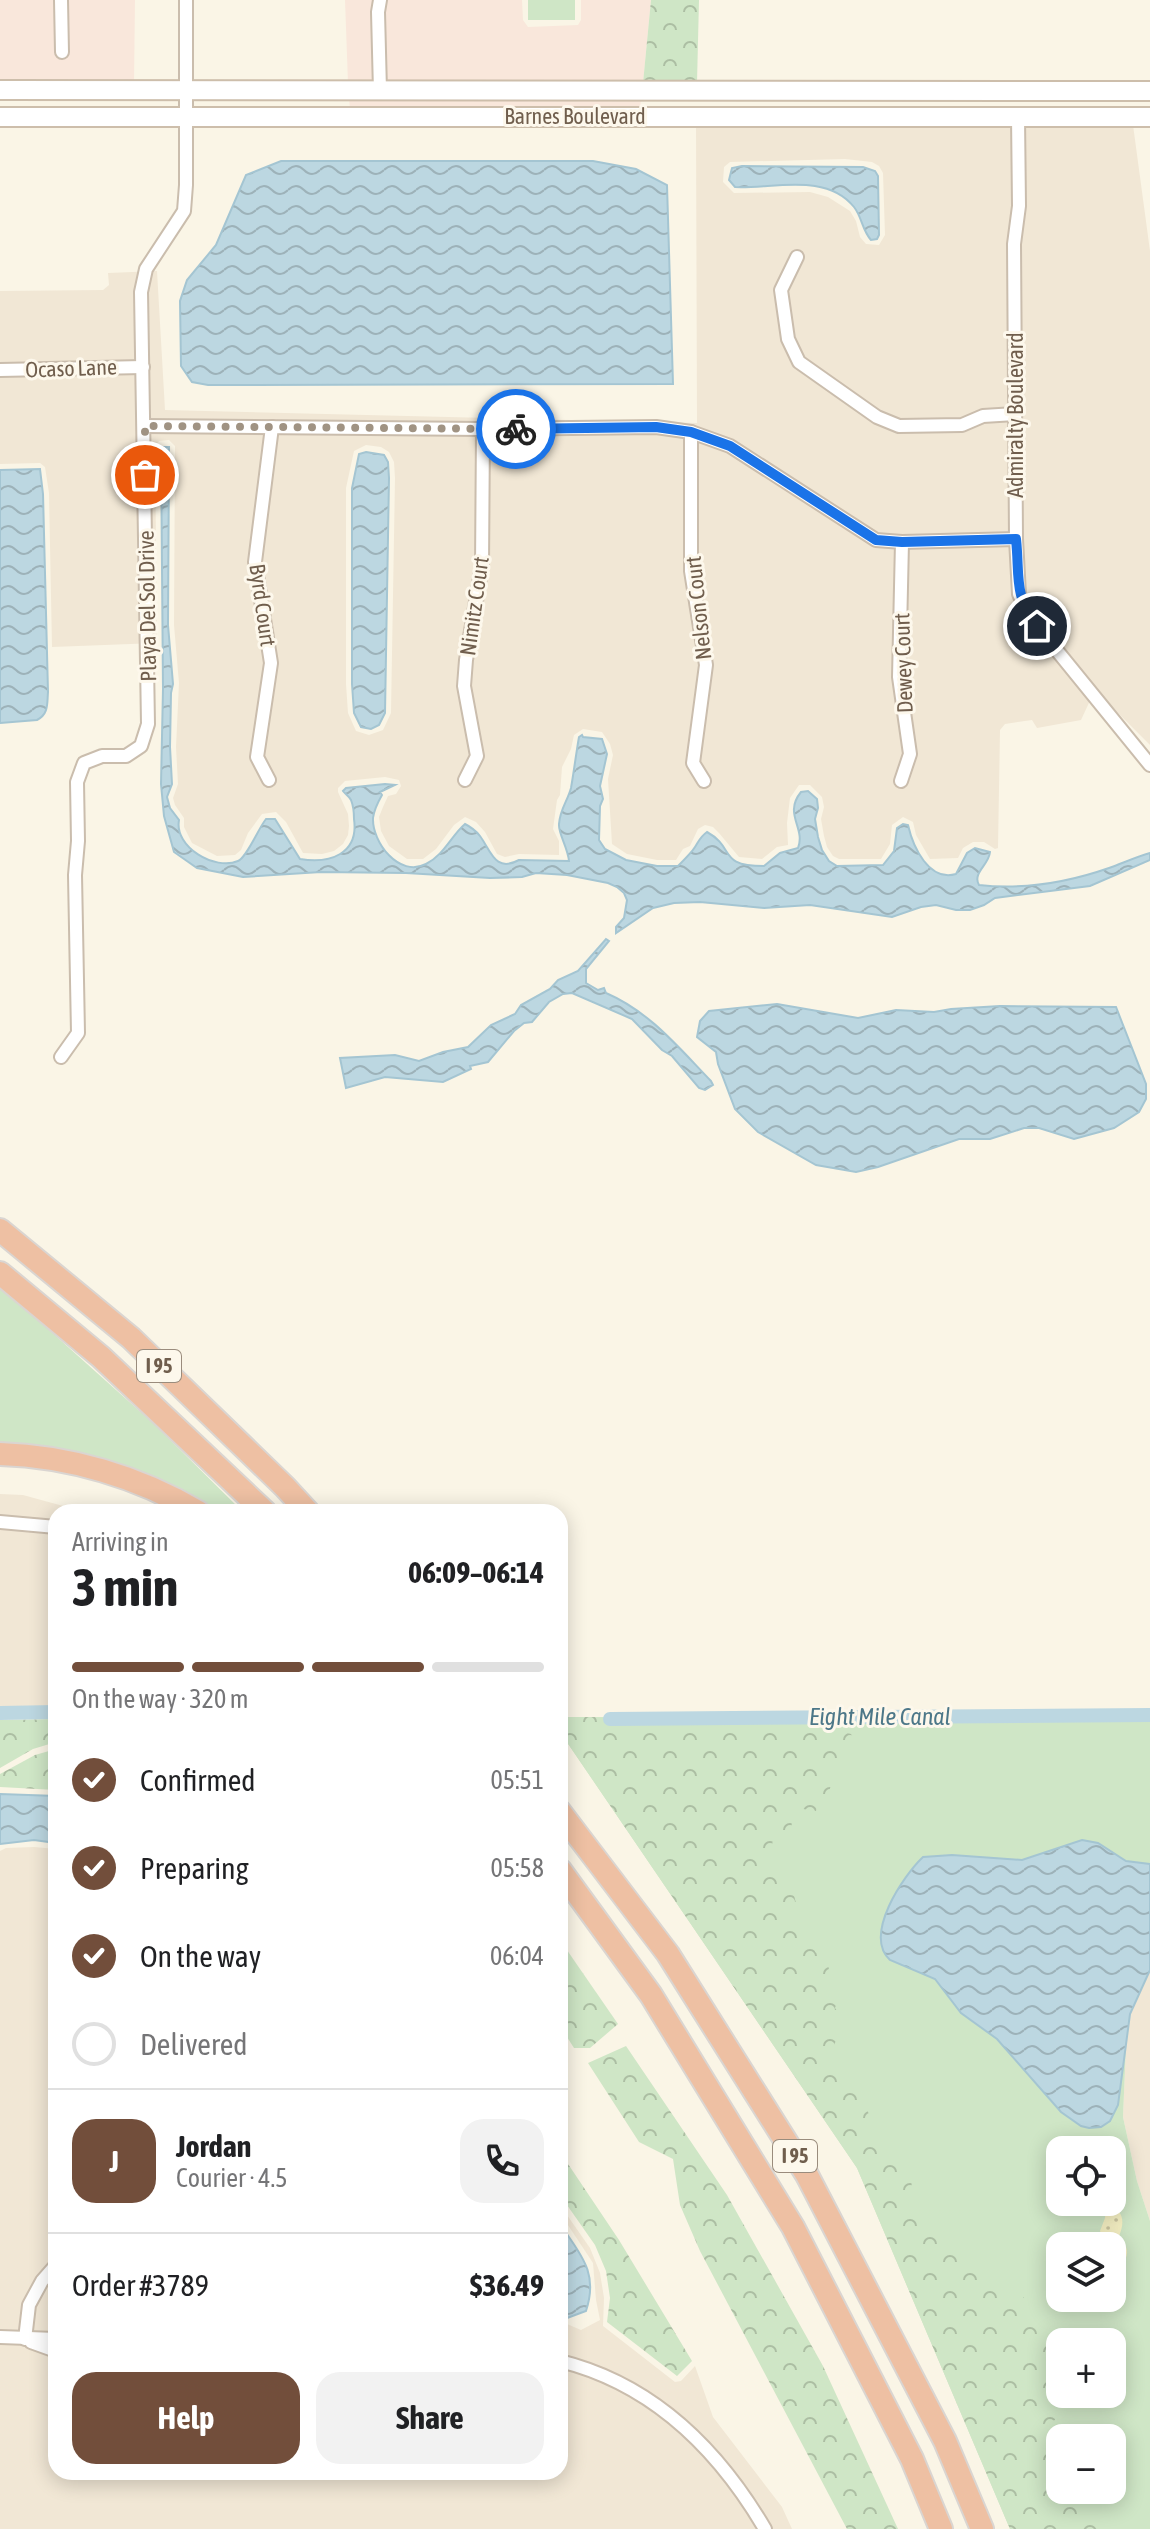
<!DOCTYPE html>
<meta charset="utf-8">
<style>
body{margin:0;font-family:"Asap Condensed",sans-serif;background:#f2f2f2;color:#202124;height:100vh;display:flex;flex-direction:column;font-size:30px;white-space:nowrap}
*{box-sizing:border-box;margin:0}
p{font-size:26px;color:#757577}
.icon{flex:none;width:44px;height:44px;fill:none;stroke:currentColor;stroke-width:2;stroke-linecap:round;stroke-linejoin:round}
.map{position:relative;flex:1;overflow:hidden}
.side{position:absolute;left:48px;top:1504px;width:520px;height:976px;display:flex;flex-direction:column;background:#fff;border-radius:24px;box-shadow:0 4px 20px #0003}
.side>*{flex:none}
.tools{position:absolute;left:1046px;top:2136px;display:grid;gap:16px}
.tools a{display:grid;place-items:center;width:80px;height:80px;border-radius:16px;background:#fff;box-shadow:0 4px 20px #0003;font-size:40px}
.pin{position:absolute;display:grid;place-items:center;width:68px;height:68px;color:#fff;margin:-34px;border:4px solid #fff;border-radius:50%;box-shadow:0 2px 8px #0007}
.courier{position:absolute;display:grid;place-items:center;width:80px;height:80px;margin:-40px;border:6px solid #1a73e8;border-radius:50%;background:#fff;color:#222;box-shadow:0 2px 10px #0007}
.overview em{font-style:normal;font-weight:700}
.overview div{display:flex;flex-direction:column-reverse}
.overview{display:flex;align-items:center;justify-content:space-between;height:136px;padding:0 24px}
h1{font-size:52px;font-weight:700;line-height:60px}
.bar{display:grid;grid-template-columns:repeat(4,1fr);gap:12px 8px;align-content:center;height:96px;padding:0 24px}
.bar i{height:10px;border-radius:6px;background:#e0e0e0}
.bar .active{background:#724e3b}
.bar p{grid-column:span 4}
.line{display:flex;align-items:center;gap:20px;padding:0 24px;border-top:2px solid #e0e0e0}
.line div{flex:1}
.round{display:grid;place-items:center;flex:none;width:84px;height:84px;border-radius:24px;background:#f2f2f2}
ol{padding:0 24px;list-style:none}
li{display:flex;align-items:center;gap:24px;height:88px}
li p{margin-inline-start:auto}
li .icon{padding:8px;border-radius:50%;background:#724e3b;color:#fff;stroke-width:4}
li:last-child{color:#757577}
li i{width:44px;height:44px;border:4px solid #e0e0e0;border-radius:50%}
.cta{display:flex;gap:16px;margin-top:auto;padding:16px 24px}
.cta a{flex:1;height:92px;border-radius:24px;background:#724e3b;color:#fff;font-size:32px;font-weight:700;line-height:92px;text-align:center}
.cta a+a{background:#f2f2f2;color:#202124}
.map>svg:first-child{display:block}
.residential{fill:#f1e7d5;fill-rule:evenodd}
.commercial{fill:#f9e7db}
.grass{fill:#cfe6c6;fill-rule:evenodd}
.forest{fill:url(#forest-crowns)}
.sand{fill:url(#sand-dots)}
.water{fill:url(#water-waves);stroke:#a4c5d2;stroke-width:2}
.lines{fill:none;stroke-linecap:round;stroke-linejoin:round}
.canal{stroke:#bcd7e1;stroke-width:14}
.minor-casing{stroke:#cabdad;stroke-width:16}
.secondary-casing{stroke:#cdbeab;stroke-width:22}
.motorway-casing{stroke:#dad5d1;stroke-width:26}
.minor{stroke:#fff;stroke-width:12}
.secondary{stroke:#fff;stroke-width:18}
.motorway{stroke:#eec0a3;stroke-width:22}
.done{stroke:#a09383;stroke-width:8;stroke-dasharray:0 14.4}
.route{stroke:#1a73e8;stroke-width:10}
.labels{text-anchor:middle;stroke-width:6;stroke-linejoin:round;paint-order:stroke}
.shield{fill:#fdf8ec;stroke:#9a8c7d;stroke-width:2}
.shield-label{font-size:20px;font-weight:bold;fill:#705e4d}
.street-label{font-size:22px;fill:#705e4d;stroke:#fdf8ec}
.water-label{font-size:24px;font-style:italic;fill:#4c7788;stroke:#fdf8ec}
</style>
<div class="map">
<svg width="1150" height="2529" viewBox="0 0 1150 2529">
<defs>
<pattern id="forest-crowns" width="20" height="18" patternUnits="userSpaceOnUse" patternTransform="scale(2)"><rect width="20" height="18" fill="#cfe6c6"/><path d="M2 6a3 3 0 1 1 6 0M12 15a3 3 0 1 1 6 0" fill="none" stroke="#acbea3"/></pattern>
<pattern id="sand-dots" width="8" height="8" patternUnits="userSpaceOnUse" patternTransform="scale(2)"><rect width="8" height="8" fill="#f6f1c4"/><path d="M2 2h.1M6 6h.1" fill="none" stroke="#ccc6a1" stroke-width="1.8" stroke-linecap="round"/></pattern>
<pattern id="water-waves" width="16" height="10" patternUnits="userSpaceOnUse" patternTransform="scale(2)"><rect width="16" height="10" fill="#bcd7e1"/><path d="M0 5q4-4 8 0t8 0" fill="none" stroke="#9db2b9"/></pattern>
</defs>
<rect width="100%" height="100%" fill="#faf5e6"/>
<g class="residential">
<path d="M696,124L1133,125L1150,251V745L1111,706L1094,692L1081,720L1037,728L1032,720L1005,724L1000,730L998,848L995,849L984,842H973L963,848L958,858L930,859L916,835L913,822L903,817L892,825L890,844L881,859H839L833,856L827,847L824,836L821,819L824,807L822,797L810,785H799L790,798L787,823L788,845L777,847L762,859L739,857L719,833L713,827L705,825L698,829L690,846L683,849L676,860H657L627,854L612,844L608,779L613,755L610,744L602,732L583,729L574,735L571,749L562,767L560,795L557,800L553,829L559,841V855L519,854L505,857L497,854L485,832L476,822L465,817L454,825L436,849L423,859H407L389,846L381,831L379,817L383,807L388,796L396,794L401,786L399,780L385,777L345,781L338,788V792L348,814L349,826L348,835L343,844L334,851L322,854L303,853L286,822L276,812L262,814L248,833L241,850L235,855L217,856L192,843L184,827V818L175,805L173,798L178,784L176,747L179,683L174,625L175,446L169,440L159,441L155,447L157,643L52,647L49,493L45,467L40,463L0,464V291L103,290L109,285L108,273L157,271L165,410L697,423ZM845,159L872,162L879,166L883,173L885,235L879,245L866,244L860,237L856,221L850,211L828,197L810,192L734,193L723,182L724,167L730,162ZM366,445L381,447L389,452L394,462L395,478L391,713L383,730L369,735L356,731L348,713L346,684V488L354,451Z"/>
<path d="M0,1494L23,1495L85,1512H56V1713H0Z"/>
<path d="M34,1847L56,1849V2472H560V2321L581,2330L600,2320L596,2300L593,2263L560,2213V2205L590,2248L600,2273L604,2298L603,2326L675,2382L681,2381L695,2366L713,2417L782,2507L792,2529H0V1851L6,1848Z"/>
<path d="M1150,1970V2221L1137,2181L1123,2117L1126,2046L1130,2015Z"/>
</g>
<g class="commercial">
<path d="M0,0H135L134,83H0Z"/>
<path d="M345,0H522L523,20L528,27L578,25L581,20V0H651L643,83H348Z"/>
<path d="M349,98L641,99L640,109H350Z"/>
</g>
<g class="grass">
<rect x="528" y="0" width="47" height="20"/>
<path d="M0,1286L154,1424L243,1512H210L166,1488L0,1448Z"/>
<path d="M560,1718H1150V1970L1130,2015L1126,2046L1123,2117L1137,2181L1150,2221V2529H1010L857,2168L560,1732ZM1060,2150H1112V2202H1060ZM1060,2246H1112V2298H1060ZM1060,2342H1112V2394H1060ZM1060,2438H1112V2490H1060Z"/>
</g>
<g class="forest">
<path d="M651,0H699L697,83H643Z"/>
<path d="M560,1717L1150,1718L1145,1722L1134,1720L1124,1724L1101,1718L1064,1724L1050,1720L1036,1725L1024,1721L999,1726L985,1720L972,1724L951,1721L938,1725L929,1724L916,1726L904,1732L896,1731L892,1726L879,1729L867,1722L855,1725L846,1724L839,1726L840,1731L851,1734L854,1739L851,1742L858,1755L856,1763L849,1764L843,1771L834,1775L828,1795L824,1797L817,1795L818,1804L816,1811L803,1809L802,1815H791L792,1828L783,1835L773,1838L770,1863L786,1872L790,1880L797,1907L794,1914L798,1927L814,1944L815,1952C824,1958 832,1965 828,1976C838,1985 841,1994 835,2008C853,2034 832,2035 833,2053L839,2057L842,2068L850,2071L864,2097L865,2106L870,2116L881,2123L879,2129L884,2140L896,2149L900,2158L898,2163L911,2179L913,2196L919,2201L933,2228V2234L944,2250L968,2261L975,2269L1012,2293L1021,2295L1031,2305L1032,2315L1040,2316L1053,2345L1047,2357L1050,2368L1045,2390L1046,2398L1054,2409L1055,2420L1041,2425V2432L1044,2436L1046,2454L1054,2458L1060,2453V2490H1069L1072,2494L1071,2504L1081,2507L1087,2519L1097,2522L1100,2529H1010L857,2168L560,1732Z"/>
<path d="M56,1719V1742L33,1749L0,1768V1720Z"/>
<path d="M56,1749V1790L0,1787V1774L35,1755Z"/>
<path d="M560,1940L618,2024L590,2048H574L560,2026Z"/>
<path d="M626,2046L727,2195L823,2366L898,2529H847L700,2251L680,2205L673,2159L639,2142L588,2063Z"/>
<path d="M560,2152L619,2240L692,2361L677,2376L607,2322L610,2298L606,2271L595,2245L560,2195Z"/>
</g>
<path class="sand" d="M1110,2205C1126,2213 1124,2225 1118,2239C1126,2245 1130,2250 1125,2260L1120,2264H1112V2246H1104L1105,2241L1100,2231L1105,2218L1106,2206Z"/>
<g class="water">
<path d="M281,161H593L636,169L667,185L673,384L208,385L192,382L181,366L180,301L187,280L216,245L246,175Z"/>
<path d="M742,166L863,167L875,171L878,176L879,235L877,239L871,240C862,230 862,217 854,207C826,172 773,189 735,187L729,180L732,168Z"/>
<path d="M161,447H169V455L168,625L173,684L171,693L170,747L172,784L167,797L170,808L179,820C174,847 215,871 238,861C247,857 258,829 266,819H275L300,859C330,864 359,854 354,819C354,813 353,805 351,800C349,796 345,794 343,791L346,788L385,784L395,785L380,792L382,795C378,802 374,810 373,818C372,842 399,878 426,864C444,855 451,836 465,824C471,827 476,831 480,836C491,851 495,873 519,860L569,861C568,848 558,833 559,824C560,809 568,800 571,788C574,771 576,754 579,737L582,735L583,737L602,739L607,754L600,786L603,799L600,806L599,840L605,849L626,860L657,866H678C683,861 692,852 695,847C699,841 700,837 707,832C736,848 717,866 764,866L780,853L798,848C806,828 783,814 801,792L808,791L817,799L818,808L815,819L818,837L822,850L829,861L837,866L883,865L894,851L897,828L903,824L908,825C913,847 929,882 956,874L967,853L975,848L990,852C989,865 972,873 979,885C1024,890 1066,883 1109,868C1123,863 1136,857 1150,853V860L1090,886L995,898L984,905L970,910H956L936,905L921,907L892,917L810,905L764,908L700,902L674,903L653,908L616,933V927L624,918L627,900L624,893L617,887L608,883L567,875L536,873L522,877L490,878L406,873L321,872L243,877L197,868L174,852L164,816L161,784L163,689Z"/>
<path d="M366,452L384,455L388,462L389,478L385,713L379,725L371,729L361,727L354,713L352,684V488L359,454Z"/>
<path d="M40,469L43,494L48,692C47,703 49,714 37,720L0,723V470Z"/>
<path d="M606,939L609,941L586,969V983L598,990L604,988L606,993C650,1012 678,1047 711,1081L713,1085L705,1090L699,1088L672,1056L662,1050L632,1019L572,993L563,994L549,1002L532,1022L524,1023L514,1031L488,1062L470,1066L471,1069L443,1082L385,1077L346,1088L340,1058L395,1055L419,1061L443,1052L468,1047L491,1025L515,1014L521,1005L550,989L558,980L578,971Z"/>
<path d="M777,1004L858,1018L896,1010L934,1012L951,1009L1000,1006L1116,1007L1146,1084V1099L1139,1112L1114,1128L1074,1139L1039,1128H1024L990,1139H959L878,1167L856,1172L816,1165L758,1132L735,1109L718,1064L716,1052L697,1037L700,1021L709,1011Z"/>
<path d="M0,1794L56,1796V1843L34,1840L0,1844Z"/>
<path d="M1082,1840L1098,1843L1126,1861L1150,1864V1970L1130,2014L1118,2105L1110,2121L1101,2127L1089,2128L1081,2126L1061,2112L997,2039L961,2013L935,1979L890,1960C863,1935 903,1876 923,1857L952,1855L1022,1860Z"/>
<path d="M560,2224C580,2254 599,2272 586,2311L567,2318L560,2312Z"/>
</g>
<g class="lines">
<g class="canal">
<path d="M0,1713L56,1712"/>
<path d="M610,1719L1150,1715"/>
</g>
<defs>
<g id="minor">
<path d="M61,0L62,52"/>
<path d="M380,91L378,12L380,0"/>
<path d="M1018,117L1019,206L1014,244L1016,539L1019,594L1027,613L1037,626L1150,765"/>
<path d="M797,257L781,290L788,339L799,362L877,417L899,426L962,425L983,416L1015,414"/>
<path d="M0,370L143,367"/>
<path d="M145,426L483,429L656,427L691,432L730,446L876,540L902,542L1016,539"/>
<path d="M691,432V571L706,665L693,763L704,781"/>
<path d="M269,780L257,757L271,663L255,562L272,427"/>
<path d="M465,780L477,756L464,686L466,660L482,566L483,429"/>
<path d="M901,781L910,754L899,677L902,542"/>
<path d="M61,1057L78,1033L75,875L78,841L77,782L84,763L102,756H126L141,746L148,724L141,292L146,269L184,211L186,185V0"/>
<path d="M0,1522L56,1527"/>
<path d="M0,2337L56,2339"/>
<path d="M25,2339L29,2305L42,2281L56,2265"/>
<path d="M31,2342L56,2351"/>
<path d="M560,2361C653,2384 718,2449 765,2529"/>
</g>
<g id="secondary">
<path d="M0,90L1150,91"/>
<path d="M0,117H1150"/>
</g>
<g id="motorway">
<path d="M0,1230L131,1338L285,1487L308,1512"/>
<path d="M0,1273L101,1357L265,1512"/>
<path d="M0,1454C69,1456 139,1477 198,1512"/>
<path d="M560,1812L668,1954L807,2175L945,2441L982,2529"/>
<path d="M560,1870L651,1995L793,2227L912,2459L941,2529"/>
</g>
</defs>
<use href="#minor" class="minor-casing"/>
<use href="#secondary" class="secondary-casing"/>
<use href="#motorway" class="motorway-casing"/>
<use href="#minor" class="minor"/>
<use href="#secondary" class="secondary"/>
<use href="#motorway" class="motorway"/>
</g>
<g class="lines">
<path class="done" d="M145,475V426L516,429"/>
<path class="route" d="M516,429L656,427L691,432L730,446L876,540L902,542L1016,539C1020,576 1013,594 1037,626"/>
</g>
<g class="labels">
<g class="shield">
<rect x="137" y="1350" width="44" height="32" rx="6"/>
<rect x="773" y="2140" width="44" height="32" rx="6"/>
</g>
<g class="shield-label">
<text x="159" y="1373">I 95</text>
<text x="795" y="2163">I 95</text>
</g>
<g class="street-label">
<text x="575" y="124">Barnes Boulevard</text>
<text transform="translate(71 368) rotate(-2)" y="8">Ocaso Lane</text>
<text transform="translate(1015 415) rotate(-90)" y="8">Admiralty Boulevard</text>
<text transform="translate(263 605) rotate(82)" y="8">Byrd Court</text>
<text transform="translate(147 606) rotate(-91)" y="8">Playa Del Sol Drive</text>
<text transform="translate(474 606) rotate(-82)" y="8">Nimitz Court</text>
<text transform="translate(698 608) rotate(-96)" y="8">Nelson Court</text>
<text transform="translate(903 663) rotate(-92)" y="8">Dewey Court</text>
</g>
<g class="water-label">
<text x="880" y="1725">Eight Mile Canal</text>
</g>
</g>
</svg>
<div class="tools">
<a><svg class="icon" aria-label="locate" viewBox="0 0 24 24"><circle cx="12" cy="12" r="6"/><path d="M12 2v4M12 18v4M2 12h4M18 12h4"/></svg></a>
<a><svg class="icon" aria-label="layers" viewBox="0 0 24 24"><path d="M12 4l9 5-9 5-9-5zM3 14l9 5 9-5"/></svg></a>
<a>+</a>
<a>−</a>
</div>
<div class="pin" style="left:145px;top:475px;background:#ea580c"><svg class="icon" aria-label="bag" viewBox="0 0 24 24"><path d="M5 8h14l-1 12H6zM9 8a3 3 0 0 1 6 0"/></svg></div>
<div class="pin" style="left:1037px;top:626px;background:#1f2937"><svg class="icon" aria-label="home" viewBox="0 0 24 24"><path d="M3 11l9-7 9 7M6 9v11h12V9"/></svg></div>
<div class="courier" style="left:516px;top:429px"><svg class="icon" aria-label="bike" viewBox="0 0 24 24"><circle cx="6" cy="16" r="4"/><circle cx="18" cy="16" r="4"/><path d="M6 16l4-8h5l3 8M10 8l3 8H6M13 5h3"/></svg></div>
<section class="side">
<div class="overview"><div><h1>3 min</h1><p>Arriving in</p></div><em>06:09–06:14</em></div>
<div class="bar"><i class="active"></i><i class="active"></i><i class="active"></i><i></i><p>On the way · 320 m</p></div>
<ol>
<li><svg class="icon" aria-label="check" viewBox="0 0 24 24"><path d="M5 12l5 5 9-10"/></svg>Confirmed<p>05:51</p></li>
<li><svg class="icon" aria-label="check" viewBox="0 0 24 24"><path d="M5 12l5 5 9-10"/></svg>Preparing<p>05:58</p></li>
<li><svg class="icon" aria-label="check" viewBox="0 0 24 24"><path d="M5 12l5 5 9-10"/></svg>On the way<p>06:04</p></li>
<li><i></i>Delivered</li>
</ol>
<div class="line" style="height:144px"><b class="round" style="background:#724e3b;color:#fff">J</b><div><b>Jordan</b><p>Courier · 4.5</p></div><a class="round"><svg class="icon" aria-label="phone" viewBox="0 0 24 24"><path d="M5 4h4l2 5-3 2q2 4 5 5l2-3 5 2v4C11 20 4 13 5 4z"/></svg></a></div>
<div class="line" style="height:104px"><div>Order #3789</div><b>$36.49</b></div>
<div class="cta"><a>Help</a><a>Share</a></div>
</section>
</div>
